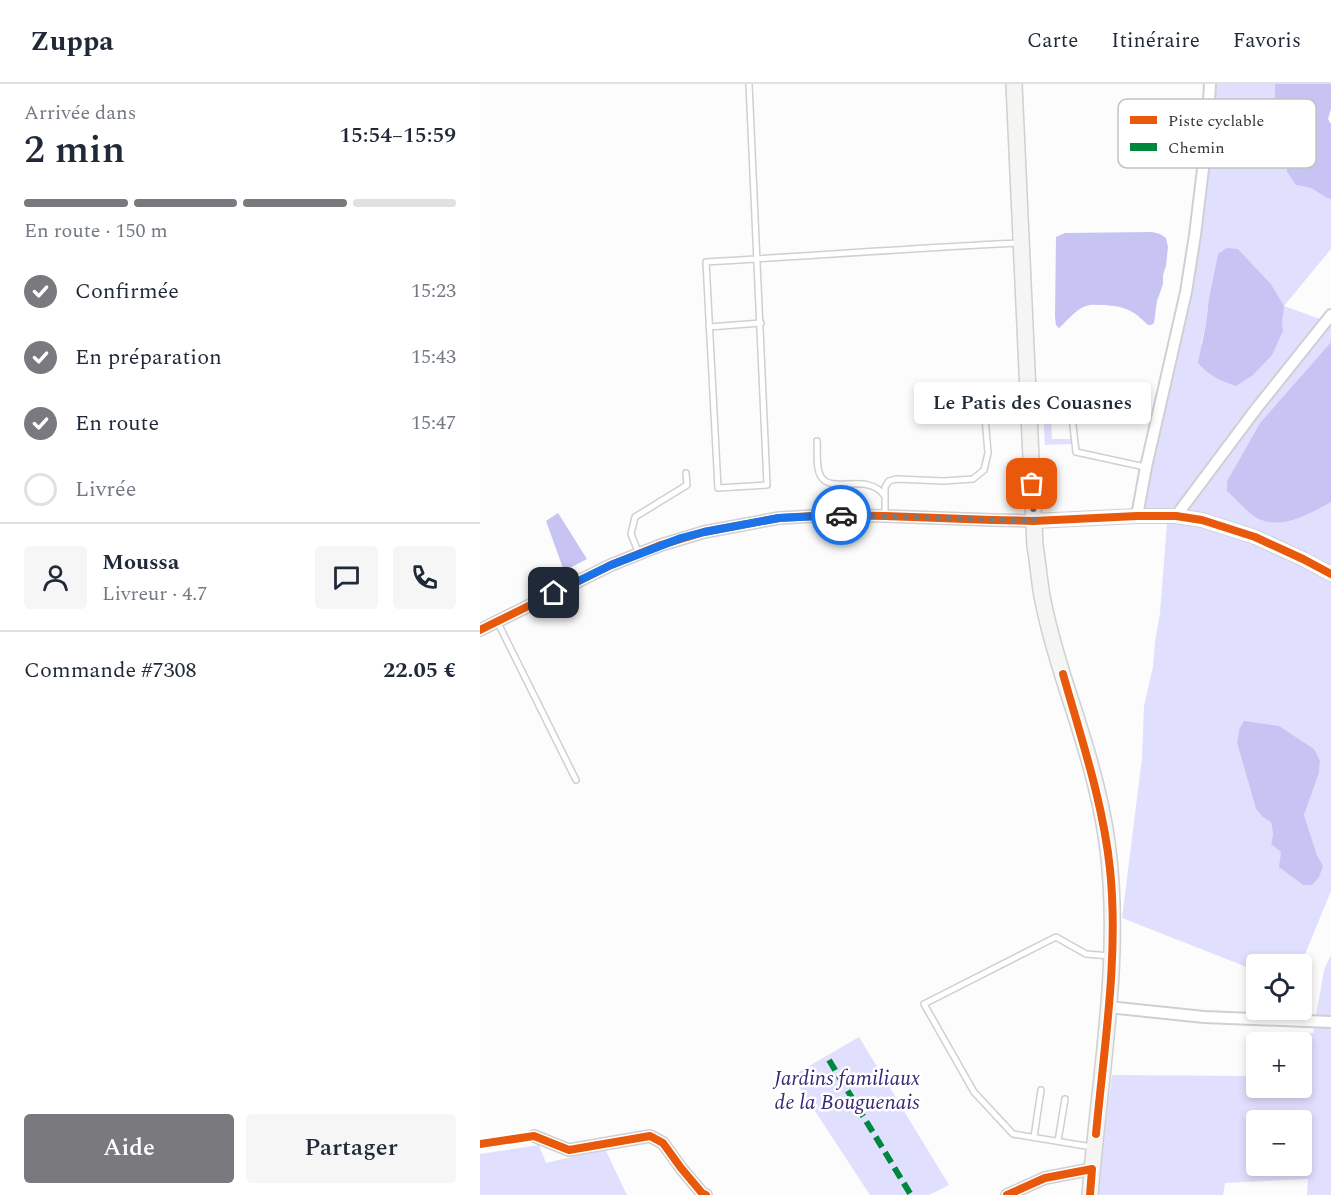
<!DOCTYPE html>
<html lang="fr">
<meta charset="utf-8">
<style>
body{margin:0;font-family:Spectral,serif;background:#f6f6f7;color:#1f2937;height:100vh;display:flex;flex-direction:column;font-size:22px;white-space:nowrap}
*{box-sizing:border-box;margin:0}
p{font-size:20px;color:#747a83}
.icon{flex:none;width:33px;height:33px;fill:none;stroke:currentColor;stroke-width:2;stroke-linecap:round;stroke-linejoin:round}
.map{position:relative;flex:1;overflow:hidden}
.panel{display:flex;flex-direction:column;background:#fff;width:480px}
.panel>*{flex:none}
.controls{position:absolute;left:766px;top:870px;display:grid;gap:12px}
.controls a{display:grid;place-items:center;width:66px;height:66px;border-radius:6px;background:#fff;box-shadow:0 3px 9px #0003;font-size:30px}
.pin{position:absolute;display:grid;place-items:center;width:51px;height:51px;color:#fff;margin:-26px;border-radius:12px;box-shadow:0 3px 9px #0006}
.courier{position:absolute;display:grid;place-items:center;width:60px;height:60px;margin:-30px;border:4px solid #1a73e8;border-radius:50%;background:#fff;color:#222;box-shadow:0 2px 8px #0007}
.bubble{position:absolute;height:42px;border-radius:6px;background:#fff;box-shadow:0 3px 9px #0003;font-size:20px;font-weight:600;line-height:42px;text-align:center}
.head em{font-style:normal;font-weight:600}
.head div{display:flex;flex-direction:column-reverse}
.head{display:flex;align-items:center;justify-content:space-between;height:102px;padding:0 24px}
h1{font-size:39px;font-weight:600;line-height:45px}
.bar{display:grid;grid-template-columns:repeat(4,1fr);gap:9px 6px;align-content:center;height:72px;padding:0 24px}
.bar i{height:8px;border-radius:4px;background:#e0e1e3}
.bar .on{background:#79797e}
.bar p{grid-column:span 4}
.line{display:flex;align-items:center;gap:15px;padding:0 24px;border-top:2px solid #e0e1e3}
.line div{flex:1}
.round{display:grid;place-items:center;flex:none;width:63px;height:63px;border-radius:6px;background:#f6f6f7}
ol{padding:0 24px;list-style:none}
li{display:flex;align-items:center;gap:18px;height:66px}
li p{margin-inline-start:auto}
li .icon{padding:6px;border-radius:50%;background:#79797e;color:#fff;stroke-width:4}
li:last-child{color:#747a83}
li i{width:33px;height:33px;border:3px solid #e0e1e3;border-radius:50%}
.primary-button{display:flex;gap:12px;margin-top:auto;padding:12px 24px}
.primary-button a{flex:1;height:69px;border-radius:6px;background:#79797e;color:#fff;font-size:24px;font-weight:600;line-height:69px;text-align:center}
.primary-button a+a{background:#f6f6f7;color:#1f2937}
header{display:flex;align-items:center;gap:36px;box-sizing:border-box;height:84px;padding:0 30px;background:#fff;border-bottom:2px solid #e0e1e3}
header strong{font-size:28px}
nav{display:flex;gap:33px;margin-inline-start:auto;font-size:21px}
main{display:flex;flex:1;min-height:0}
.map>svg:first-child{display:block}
.green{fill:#e1dffe;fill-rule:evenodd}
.water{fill:#c7c3f2}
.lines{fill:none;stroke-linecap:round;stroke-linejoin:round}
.service-casing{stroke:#d0d0d3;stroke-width:8}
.minor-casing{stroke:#d0d0d3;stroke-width:14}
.tertiary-casing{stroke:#d0d0d3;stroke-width:16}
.secondary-casing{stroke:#d0d0d3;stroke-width:18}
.service{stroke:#fff;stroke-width:5}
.minor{stroke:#fff;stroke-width:10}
.tertiary{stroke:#fff;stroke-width:14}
.secondary{stroke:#f5f6f3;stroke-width:15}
.quiet{stroke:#00873e;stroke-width:6;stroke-dasharray:12 6;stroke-linecap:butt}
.cycleway-casing{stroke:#fff;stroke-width:11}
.cycleway{stroke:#e8590c;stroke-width:8}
.done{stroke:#79797e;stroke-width:6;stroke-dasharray:0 10.8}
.route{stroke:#1a73e8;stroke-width:8}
.labels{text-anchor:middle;stroke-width:5;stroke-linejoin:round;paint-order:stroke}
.park-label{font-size:21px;font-style:italic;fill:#372774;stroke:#fff}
.key{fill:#fff;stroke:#c2c2c4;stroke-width:1.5}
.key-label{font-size:16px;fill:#333339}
</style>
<header>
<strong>Zuppa</strong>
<nav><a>Carte</a><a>Itinéraire</a><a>Favoris</a></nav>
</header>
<main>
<section class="panel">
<div class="head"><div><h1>2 min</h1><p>Arrivée dans</p></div><em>15:54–15:59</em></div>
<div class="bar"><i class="on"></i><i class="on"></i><i class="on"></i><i></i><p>En route · 150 m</p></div>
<ol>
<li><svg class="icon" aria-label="check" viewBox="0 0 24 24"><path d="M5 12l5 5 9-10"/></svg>Confirmée<p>15:23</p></li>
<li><svg class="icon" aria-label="check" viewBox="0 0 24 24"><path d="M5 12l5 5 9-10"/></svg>En préparation<p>15:43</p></li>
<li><svg class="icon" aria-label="check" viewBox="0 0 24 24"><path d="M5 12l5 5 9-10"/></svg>En route<p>15:47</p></li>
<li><i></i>Livrée</li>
</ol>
<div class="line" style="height:108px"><a class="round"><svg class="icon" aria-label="person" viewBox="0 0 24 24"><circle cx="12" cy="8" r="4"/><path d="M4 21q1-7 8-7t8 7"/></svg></a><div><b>Moussa</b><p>Livreur · 4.7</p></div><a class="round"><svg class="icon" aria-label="chat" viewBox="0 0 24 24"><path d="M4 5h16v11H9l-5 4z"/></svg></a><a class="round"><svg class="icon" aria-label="phone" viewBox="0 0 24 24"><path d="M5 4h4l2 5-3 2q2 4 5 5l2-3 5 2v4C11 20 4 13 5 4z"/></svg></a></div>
<div class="line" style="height:78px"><div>Commande #7308</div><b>22.05 €</b></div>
<div class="primary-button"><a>Aide</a><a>Partager</a></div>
</section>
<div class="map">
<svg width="851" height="1111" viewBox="0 0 851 1111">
<rect width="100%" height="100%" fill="#fcfcfd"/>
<g class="green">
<path d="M727,0H795V24L809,42L804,71L807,88L816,101L831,104L849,115L851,114V165L804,222L851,239V258L780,339L747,397L815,435L851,418V807L821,880H777V887L642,834L662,674L664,622L673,583L675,558L680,529L687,439L680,428L660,427L705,197L725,54ZM758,165L791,200L803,222L802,238L803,247L797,257L721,260L726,240L729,214L738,171ZM759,646L840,677L839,689L824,731L837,771L842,782L823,801L800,783L801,768L791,760L793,750L791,738L776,725L757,659Z"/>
<path d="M578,328L580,334L571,335L572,355H591V360L565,361L563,329Z"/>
<path d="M851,871V1111H827L828,1095L745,1099L743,1111H616L632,991L777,992V1004H822V958H804L806,949H833L844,886ZM777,1036H822V1082H777Z"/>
<path d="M379,953L469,1101L449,1111H390L312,992Z"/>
<path d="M59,1061L66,1079L125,1065L147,1111H0V1070Z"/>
</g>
<g class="water">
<path d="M795,0H851V25L848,35L851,40V114L849,115L831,104L816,101L807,88L804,71L795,68L793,55L809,42L797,29L795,24Z"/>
<path d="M672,148L680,150L686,154L688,163L686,182L683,191V200L677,217L674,239L671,241H668C653,226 646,223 625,221C619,221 611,220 606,222C596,225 587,237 579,244L576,241L575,233L576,153L585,149Z"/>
<path d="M747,164L758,165L791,200L804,222L802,238L803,247L792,271L773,291L756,302C739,296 731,293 718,279L726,240L729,214L738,170Z"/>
<path d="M851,258V418C830,429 804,446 779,435C771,432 755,414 747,407V397L780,339Z"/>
<path d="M78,429L107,475L84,487L66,437Z"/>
<path d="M764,637L799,642L834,665L840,677L839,689L824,731L837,771L843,782L839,793L832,801H823L799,783L801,768L791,760L793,750L791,738L783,733L776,725L757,659L759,646Z"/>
</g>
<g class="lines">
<defs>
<g id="service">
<path d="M269,0L287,401L238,404L226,178C330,172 435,164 540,159"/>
<path d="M229,243L281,239"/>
<path d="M551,324H591L596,368L665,383"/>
<path d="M337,357C338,367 335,386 342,394C353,409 388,389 404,411"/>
<path d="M405,432V403L409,397L416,395L464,397L493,395L504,386L508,369L505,333"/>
<path d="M159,470L151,450L155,433L207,401L206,389"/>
<path d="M17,537L96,696"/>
<path d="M554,1053L561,1006"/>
<path d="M578,1057L585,1015"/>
<path d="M612,1063L533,1050L494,1008L444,920L576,853L606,870L630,872"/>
</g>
<g id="minor">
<path d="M657,432L666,383L706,208L715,151L727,52L730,0"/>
<path d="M696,432L776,325L851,231"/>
<path d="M0,546L131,481L181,461L224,448L299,434L351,431L405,432L512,436L554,437"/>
<path d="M628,923L724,933L851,938"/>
<path d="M54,1052L89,1066L170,1052L183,1059L201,1084L222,1109L226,1111"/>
<path d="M527,1111L565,1094L612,1085"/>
</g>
<path id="tertiary" d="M554,437L657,432H696L722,436L775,453L823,475L851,490"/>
<path id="secondary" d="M534,0L555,462C558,479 559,495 562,512C568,544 578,577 588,608C604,657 620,707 627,758C643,873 619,995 610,1111"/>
</defs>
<use href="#service" class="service-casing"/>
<use href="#minor" class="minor-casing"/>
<use href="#tertiary" class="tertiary-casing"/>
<use href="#secondary" class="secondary-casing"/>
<use href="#service" class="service"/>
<use href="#minor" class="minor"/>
<use href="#tertiary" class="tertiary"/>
<use href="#secondary" class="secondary"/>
<path class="quiet" d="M349,976L431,1111"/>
<defs>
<g id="cycleway">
<path d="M0,546L131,481L181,461L224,448L299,434L351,431L405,432L512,436L554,437L657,432H696L722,436L775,453L823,475L851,490"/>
<path d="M583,590C601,654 623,718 630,785C639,872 624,963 616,1050"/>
<path d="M0,1060L54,1052L89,1066L170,1052L183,1059L201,1084L222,1109L226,1111"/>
<path d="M527,1111L565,1094L612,1085L610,1111"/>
</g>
</defs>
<use href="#cycleway" class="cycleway-casing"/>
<use href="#cycleway" class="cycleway"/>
</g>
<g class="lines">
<path class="done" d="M361,431L554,437L552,400"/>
<path class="route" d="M74,509L131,481L201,454L224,448L299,434L361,431"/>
</g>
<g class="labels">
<g class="park-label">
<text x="367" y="1001">Jardins familiaux<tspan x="367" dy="24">de la Bouguenais</tspan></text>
</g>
</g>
<rect x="638" y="15" width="198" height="69" rx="9" class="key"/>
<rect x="650" y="32" width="27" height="8" fill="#e8590c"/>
<rect x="650" y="59" width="27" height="8" fill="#00873e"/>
<g class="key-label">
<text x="688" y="42">Piste cyclable</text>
<text x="688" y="69">Chemin</text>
</g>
</svg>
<div class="controls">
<a><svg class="icon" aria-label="locate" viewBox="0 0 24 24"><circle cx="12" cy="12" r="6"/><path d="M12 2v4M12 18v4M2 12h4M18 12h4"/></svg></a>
<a>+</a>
<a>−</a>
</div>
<div class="pin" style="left:552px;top:400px;background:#ea580c"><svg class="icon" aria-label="bag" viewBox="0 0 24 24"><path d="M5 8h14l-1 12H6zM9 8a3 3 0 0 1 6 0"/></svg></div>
<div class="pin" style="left:74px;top:509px;background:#1f2937"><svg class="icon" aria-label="home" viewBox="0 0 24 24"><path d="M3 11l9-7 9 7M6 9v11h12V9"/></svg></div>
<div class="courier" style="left:361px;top:431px"><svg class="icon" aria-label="car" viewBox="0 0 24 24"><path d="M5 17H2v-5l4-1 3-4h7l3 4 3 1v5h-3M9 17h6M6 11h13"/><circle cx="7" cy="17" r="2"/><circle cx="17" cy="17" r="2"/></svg></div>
<div class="bubble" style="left:434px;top:298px;width:237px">Le Patis des Couasnes</div>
</div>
</main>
